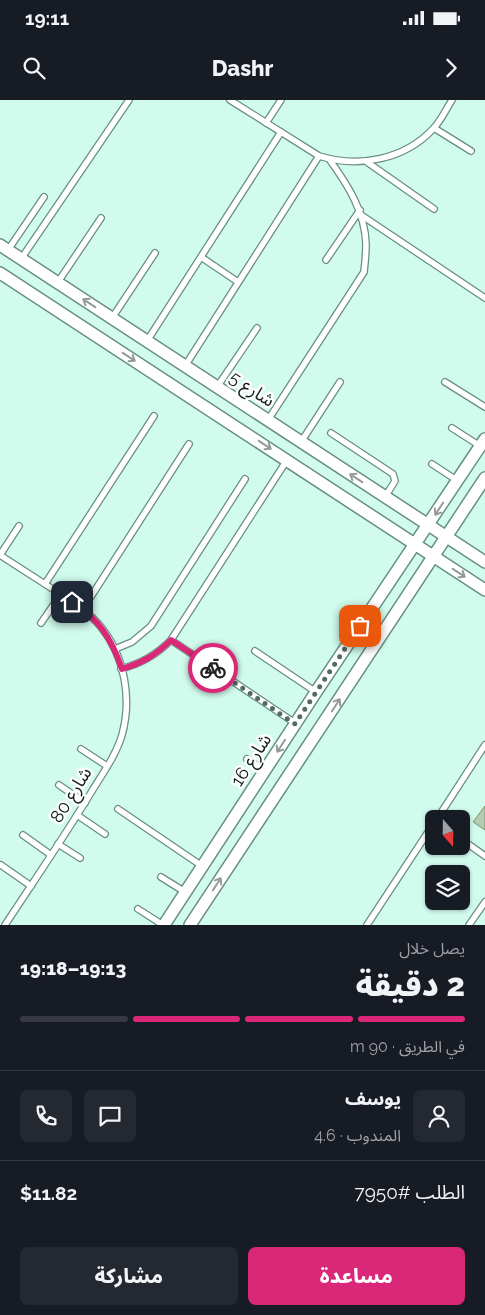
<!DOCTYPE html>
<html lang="ar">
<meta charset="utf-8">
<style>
body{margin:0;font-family:Raleway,"Noto Sans Arabic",sans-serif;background:#242831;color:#f1f3f6;direction:rtl;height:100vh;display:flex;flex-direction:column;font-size:19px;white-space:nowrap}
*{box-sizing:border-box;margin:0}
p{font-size:16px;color:#9ea1a6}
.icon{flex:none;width:28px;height:28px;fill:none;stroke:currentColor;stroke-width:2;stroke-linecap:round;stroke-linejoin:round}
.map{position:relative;height:825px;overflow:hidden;direction:ltr}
.panel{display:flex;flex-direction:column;background:#171b24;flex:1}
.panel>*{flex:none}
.needle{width:32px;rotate:160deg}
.controls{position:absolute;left:425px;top:710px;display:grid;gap:10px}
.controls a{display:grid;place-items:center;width:45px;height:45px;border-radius:8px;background:#171b24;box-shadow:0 1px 4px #0004;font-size:25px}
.pin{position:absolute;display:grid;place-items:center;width:42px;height:42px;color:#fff;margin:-21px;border-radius:10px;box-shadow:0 2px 8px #0006}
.courier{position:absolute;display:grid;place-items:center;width:50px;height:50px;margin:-25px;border:4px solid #db2777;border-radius:50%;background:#fff;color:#222;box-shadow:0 1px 6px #0007}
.headline em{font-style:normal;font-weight:800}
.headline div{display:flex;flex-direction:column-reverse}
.headline{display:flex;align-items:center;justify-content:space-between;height:85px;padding:0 20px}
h1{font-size:32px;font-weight:800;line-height:38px}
.bar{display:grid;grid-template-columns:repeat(4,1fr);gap:8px 5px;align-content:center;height:60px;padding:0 20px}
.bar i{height:6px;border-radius:4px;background:#363941}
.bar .current{background:#db2777}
.bar p{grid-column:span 4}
.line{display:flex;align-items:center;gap:12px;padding:0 20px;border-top:1px solid #363941}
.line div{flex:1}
.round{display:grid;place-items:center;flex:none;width:52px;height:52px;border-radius:8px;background:#242831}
.cta{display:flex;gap:10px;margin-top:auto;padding:10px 20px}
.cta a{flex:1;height:58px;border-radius:8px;background:#db2777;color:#fff;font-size:20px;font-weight:800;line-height:58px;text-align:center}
.cta a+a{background:#242831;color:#f1f3f6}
.status{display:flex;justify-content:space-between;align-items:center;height:35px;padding:0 25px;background:#171b24;direction:ltr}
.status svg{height:14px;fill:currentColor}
header{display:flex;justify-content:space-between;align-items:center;height:65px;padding:0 20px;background:#171b24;font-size:22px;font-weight:800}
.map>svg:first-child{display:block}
.building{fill:#b4cbae;stroke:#7b9176}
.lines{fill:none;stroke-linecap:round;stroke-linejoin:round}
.lane-casing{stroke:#688f82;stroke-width:8}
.street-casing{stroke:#688f82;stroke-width:14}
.lane{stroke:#fff;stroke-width:5.5}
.street{stroke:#fff;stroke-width:11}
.oneway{stroke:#939a98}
.done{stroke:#526b63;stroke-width:5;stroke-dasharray:0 9}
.route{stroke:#db2777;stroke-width:6}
.labels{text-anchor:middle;stroke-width:5;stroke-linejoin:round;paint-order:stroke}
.street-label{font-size:18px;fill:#0e1e19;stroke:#fdfdfd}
</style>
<div class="status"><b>19:11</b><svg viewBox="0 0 49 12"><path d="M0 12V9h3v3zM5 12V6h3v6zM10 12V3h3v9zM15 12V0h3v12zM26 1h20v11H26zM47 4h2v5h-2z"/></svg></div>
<header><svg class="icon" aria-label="forward" viewBox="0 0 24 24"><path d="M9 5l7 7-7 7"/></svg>Dashr<svg class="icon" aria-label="search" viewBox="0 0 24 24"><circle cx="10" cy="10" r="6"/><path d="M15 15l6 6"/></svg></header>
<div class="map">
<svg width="485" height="825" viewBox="0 0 485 825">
<rect width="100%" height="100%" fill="#d1fbed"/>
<path class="building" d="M485,706V730L473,722Z"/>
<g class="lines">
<defs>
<g id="lane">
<path d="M230,0L319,56C359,68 404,60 433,29C441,21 446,9 452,0"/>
<path d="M266,23L281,0"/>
<path d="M434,28L471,51"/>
<path d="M367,62L434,109"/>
<path d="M361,115L485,198"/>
<path d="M8,150L44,97"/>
<path d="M201,157L238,182"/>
<path d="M21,159L129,0"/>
<path d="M326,160L360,110"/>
<path d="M58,182L101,118"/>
<path d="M112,218L155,153"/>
<path d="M147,241L281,32"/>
<path d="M185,266L319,56"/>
<path d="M445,282L485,307"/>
<path d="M217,287L257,228"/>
<path d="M268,320L364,172C365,163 366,154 366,144C365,112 348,85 329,59"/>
<path d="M452,328L480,346"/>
<path d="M331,333L393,374L395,381L385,397"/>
<path d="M301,342L340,282"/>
<path d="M432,364L458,381"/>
<path d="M0,455C18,467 36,478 54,490C71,501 88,511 101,527C125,557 132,599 122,635C116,655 103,673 92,691C64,737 34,781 5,825"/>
<path d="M0,455L19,426"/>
<path d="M45,484L154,316"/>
<path d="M83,509L189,344"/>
<path d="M41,523L61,494"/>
<path d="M171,540L295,623"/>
<path d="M115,549L132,542L151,526L245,379"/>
<path d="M255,551L316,592"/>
<path d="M121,569C142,563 156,555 171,540L287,360"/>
<path d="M81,649L107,666"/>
<path d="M247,659L265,671"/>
<path d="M59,685L85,703"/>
<path d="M118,709L202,766"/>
<path d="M77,715L105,734"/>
<path d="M437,719L485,645"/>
<path d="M23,735L51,755"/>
<path d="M461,739L485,756"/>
<path d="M58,744L80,758"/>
<path d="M1,765L31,786"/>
<path d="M161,777L185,792"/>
<path d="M138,809L163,825"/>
<path d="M367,825L434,723"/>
<path d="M469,825L485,802"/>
</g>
<g id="street">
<path d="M0,145L485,462"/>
<path d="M0,173L485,490"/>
<path d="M164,825L316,592L485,339"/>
<path d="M190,825L485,378"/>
</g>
</defs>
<use href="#lane" class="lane-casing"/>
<use href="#street" class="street-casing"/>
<use href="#lane" class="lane"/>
<use href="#street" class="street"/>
</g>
<defs><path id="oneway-shaft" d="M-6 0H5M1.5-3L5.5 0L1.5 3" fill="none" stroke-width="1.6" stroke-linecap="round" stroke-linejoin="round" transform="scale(1.25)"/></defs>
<g class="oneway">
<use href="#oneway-shaft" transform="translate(89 203) rotate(-147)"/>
<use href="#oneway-shaft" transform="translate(129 257) rotate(33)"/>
<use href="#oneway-shaft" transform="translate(265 345) rotate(33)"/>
<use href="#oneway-shaft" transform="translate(356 378) rotate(-147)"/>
<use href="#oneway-shaft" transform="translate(439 409) rotate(123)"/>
<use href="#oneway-shaft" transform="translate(459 473) rotate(33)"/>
<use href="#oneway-shaft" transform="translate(336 605) rotate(-57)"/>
<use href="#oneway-shaft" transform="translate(281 646) rotate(123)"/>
<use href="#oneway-shaft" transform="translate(217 784) rotate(-57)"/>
</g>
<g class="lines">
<path class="done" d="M213,568L295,624L360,526"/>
<path class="route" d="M72,502C99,519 111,538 122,569C142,563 156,555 171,540L213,568"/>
</g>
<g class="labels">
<g class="street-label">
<text transform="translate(252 289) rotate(33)" y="6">شارع 5</text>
<text transform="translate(251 660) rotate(-57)" y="6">شارع 16</text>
<text transform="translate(71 695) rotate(-58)" y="6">شارع 80</text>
</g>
</g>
</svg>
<div class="controls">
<a><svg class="needle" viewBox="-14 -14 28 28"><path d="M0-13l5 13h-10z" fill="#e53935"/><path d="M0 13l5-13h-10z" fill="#9ea1a6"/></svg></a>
<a><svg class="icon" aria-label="layers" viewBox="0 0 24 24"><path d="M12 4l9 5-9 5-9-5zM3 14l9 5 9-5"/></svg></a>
</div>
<div class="pin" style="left:360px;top:526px;background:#ea580c"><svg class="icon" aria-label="bag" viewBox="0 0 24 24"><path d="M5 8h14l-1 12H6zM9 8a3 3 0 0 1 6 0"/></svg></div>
<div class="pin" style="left:72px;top:502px;background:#1f2937"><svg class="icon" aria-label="home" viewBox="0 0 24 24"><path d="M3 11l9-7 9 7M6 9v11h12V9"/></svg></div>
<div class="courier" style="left:213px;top:568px"><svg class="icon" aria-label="bike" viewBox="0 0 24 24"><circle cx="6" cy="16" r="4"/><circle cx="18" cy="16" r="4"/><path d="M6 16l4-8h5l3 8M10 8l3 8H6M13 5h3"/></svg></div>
</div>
<section class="panel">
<div class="headline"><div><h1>2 دقيقة</h1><p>يصل خلال</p></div><em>19:13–19:18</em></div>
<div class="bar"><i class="current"></i><i class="current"></i><i class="current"></i><i></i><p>في الطريق · 90 m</p></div>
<div class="line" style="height:90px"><a class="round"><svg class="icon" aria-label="person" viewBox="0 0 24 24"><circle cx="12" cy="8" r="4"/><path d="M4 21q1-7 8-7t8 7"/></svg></a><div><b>يوسف</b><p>المندوب · 4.6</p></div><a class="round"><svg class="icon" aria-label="chat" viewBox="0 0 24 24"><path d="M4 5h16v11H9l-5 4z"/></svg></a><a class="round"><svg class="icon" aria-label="phone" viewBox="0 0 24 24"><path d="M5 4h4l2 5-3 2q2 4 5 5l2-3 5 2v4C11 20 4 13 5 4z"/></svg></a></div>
<div class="line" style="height:65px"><div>الطلب #7950</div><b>$11.82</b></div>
<div class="cta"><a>مساعدة</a><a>مشاركة</a></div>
</section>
